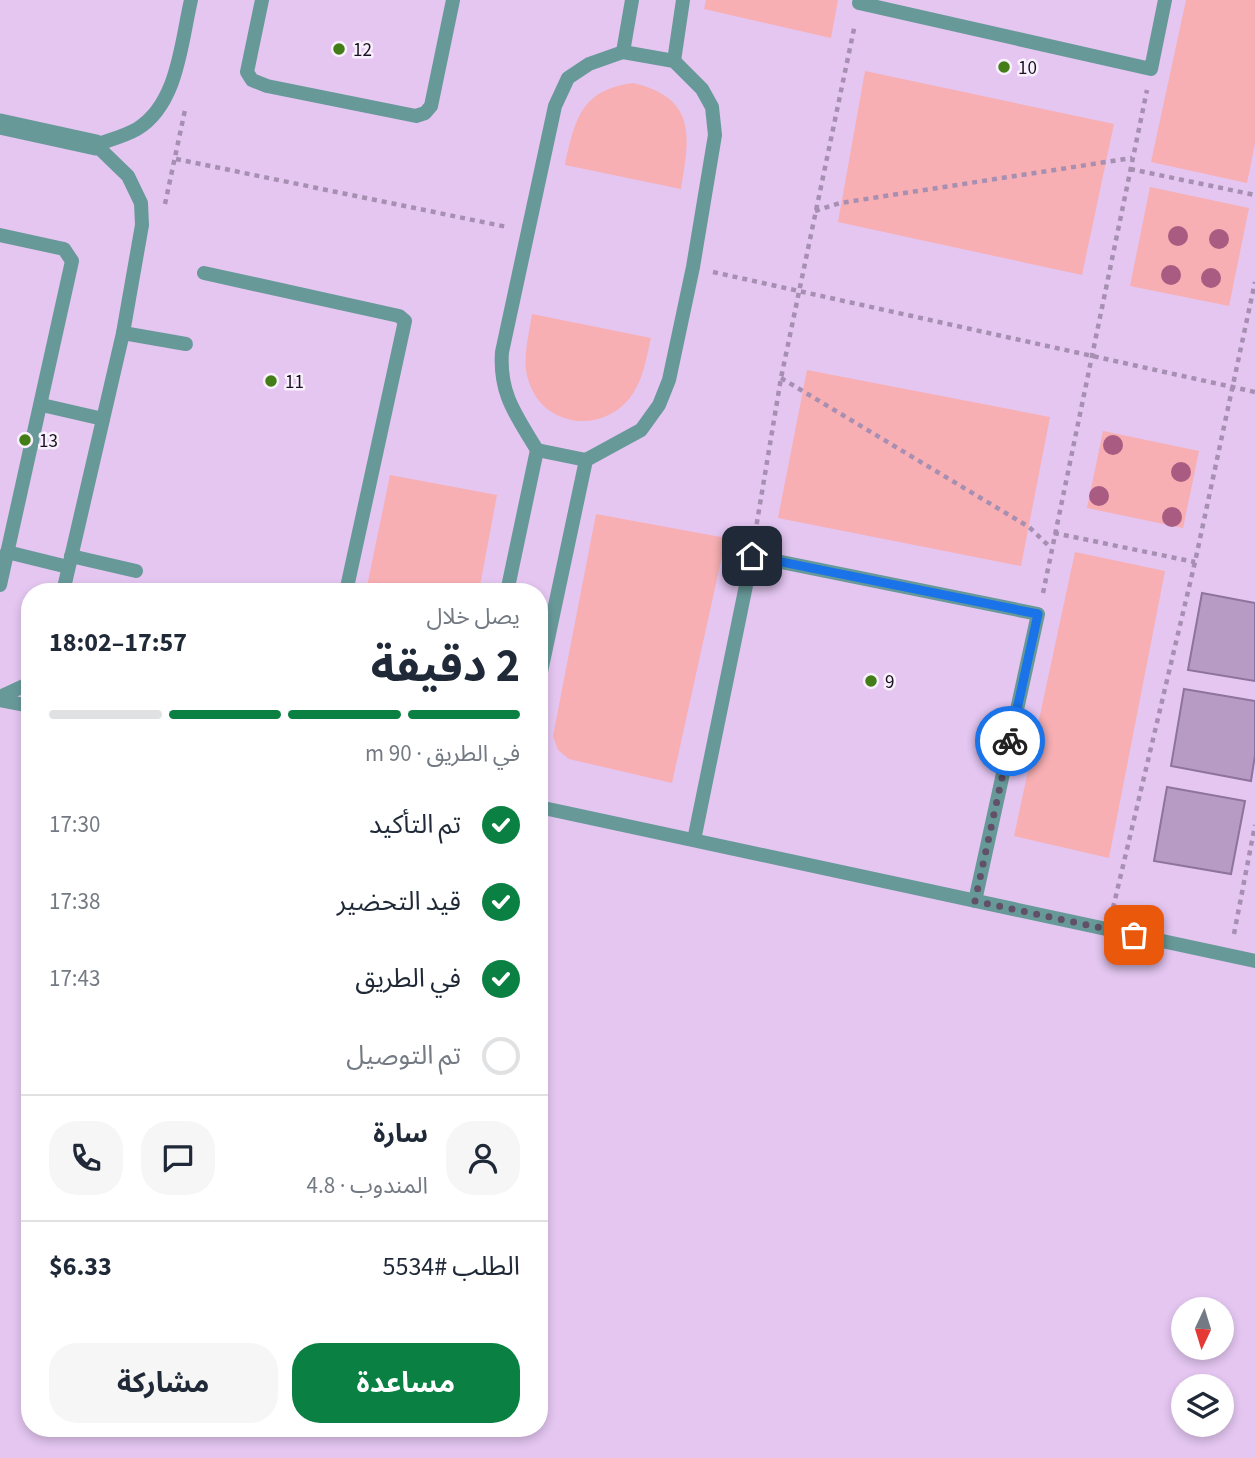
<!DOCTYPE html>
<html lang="ar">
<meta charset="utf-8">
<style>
body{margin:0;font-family:"Source Sans 3","Noto Sans Arabic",sans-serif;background:#f6f6f7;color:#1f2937;direction:rtl;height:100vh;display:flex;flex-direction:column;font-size:26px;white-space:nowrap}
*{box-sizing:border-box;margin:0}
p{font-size:23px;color:#747a83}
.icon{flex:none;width:38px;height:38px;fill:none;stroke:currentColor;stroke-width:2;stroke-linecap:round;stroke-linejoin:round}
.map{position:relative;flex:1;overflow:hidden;direction:ltr}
.details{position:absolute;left:21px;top:583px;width:527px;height:854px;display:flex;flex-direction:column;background:#fff;border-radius:28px;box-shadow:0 4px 10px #0003;direction:rtl}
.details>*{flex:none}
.needle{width:46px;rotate:184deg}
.controls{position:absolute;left:1171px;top:1297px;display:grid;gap:14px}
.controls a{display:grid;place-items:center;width:63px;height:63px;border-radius:50%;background:#fff;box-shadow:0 4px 10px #0003;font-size:35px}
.pin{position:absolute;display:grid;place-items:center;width:60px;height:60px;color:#fff;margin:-30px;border-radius:14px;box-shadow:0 4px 10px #0006}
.courier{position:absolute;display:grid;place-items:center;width:70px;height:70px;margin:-35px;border:5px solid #1a73e8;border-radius:50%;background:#fff;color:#222;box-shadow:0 2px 9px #0007}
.headline em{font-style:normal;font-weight:700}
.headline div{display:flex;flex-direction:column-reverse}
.headline{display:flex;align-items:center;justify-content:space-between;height:119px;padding:0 28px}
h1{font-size:46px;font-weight:700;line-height:52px}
.bar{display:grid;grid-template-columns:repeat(4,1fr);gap:10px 7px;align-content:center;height:84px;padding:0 28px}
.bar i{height:9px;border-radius:5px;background:#e0e1e3}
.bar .current{background:#0b8043}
.bar p{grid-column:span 4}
.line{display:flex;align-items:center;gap:18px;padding:0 28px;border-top:2px solid #e0e1e3}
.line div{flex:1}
.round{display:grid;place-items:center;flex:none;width:74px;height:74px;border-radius:28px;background:#f6f6f7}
ol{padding:0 28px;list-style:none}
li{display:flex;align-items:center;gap:21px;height:77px}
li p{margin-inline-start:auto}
li .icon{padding:7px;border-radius:50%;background:#0b8043;color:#fff;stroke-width:4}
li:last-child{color:#747a83}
li i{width:38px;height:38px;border:4px solid #e0e1e3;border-radius:50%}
.cta{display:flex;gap:14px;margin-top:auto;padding:14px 28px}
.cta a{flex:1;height:80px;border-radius:28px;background:#0b8043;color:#fff;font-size:28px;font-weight:700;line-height:80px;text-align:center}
.cta a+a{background:#f6f6f7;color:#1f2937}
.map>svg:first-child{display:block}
.green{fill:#f7afb3}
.building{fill:#b89bc4;stroke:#8e739a;stroke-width:2}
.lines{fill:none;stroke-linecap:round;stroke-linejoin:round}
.path{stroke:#a78fb2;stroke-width:4.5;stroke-dasharray:5 5;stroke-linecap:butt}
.lane{stroke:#689999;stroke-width:14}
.street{stroke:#689999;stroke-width:21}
.tree{fill:#aa5b81}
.done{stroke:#615068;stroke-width:7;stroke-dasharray:0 12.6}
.route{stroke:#1a73e8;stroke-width:9}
.poi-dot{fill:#427d18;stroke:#f9f0fd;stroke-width:2.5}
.labels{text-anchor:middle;stroke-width:5;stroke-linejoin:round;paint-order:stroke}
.poi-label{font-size:19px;fill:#1a101f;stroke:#f9f0fd;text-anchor:start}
</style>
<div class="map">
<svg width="1255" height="1458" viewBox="0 0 1255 1458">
<rect width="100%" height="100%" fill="#e4c6f1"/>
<g class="green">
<path d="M706,0H838L831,38L704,9Z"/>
<path d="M1186,0H1255V144L1247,183L1151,162Z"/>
<path d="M865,71L1114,124L1082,275L838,222Z"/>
<path d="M633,83C697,98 690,137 681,189L565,165C575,119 581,90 633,83Z"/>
<path d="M1150,187L1249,208L1229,306L1130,286Z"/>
<path d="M532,314L651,338C646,359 643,382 629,399C599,435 541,426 528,379C522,359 529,334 532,314Z"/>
<path d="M807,370L1050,417L1021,566L778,518Z"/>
<path d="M1103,431L1199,451L1183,528L1087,508Z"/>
<path d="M390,475L497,495L479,591H366Z"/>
<path d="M596,514L726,538L672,783L569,759L558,750L553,736Z"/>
<path d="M1075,552L1165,571L1109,858L1014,836Z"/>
</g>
<g class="building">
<path d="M1202,593L1255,603V681L1188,670Z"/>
<path d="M1184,689L1255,701V755L1251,781L1171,766Z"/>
<path d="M1167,787L1245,801L1231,874L1154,861Z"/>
</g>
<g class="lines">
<g class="path">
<path d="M176,159L507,227"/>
<path d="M1130,169L1255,195"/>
<path d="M165,204L185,110"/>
<path d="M815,211L840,203L1132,158"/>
<path d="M713,272L1255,392"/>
<path d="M781,378L1029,527L1051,548"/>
<path d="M1054,533L1195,562"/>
<path d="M755,534L781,378L855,24"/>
<path d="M1043,593L1147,90"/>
<path d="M1113,908L1195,562L1255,282"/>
<path d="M1234,934L1255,825"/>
</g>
<g class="lane">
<path d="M262,0L247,72L252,80L267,86L416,116L425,113L431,106L453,0"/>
<path d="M860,0L859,3L1151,69L1165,0"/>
<path d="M623,52L632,0"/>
<path d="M674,61L683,0"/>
<path d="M0,235L64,249L72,261L0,585"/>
<path d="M204,273L399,316L405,321L346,592"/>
<path d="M123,333L186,344"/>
<path d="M42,405L103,419"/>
<path d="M537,450L586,460"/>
<path d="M7,552L68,567"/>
<path d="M71,556L136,571"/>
<path d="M63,592L123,333L142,225L141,203L128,176L96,145C109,140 125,136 137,129C178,104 181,43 191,0"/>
<path d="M507,592L537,450C516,415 499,394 502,352L555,106L568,78L589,64L623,52L674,61L702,89L712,107L715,135L693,267L669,380L659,405L641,430L586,460L539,681"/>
<path d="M0,697L30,683"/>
<path d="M0,700L30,706"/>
<path d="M539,807L1255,961"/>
<path d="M694,840L752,556L1038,614L975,901"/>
</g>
<path class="street" d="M0,124L96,145"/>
</g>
<g class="tree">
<circle cx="1178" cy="236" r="10"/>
<circle cx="1219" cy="239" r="10"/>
<circle cx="1171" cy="275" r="10"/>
<circle cx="1211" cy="278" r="10"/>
<circle cx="1113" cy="445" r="10"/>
<circle cx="1181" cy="472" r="10"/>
<circle cx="1099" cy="496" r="10"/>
<circle cx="1172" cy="517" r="10"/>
</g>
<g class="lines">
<path class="done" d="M1010,741L975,901L1134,935"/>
<path class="route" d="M752,556L1038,614L1010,741"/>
</g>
<g class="poi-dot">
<circle cx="339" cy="49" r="7"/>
<circle cx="1004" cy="67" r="7"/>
<circle cx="271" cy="381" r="7"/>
<circle cx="25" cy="440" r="7"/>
<circle cx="871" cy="681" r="7"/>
</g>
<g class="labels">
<g class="poi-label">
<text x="353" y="56">12</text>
<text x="1018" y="74">10</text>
<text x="285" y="388">11</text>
<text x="39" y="447">13</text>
<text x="885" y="688">9</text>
</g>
</g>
</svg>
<div class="controls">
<a><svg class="needle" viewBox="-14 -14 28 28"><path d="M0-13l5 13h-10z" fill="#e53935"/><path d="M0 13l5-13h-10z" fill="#747a83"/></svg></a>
<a><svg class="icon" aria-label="layers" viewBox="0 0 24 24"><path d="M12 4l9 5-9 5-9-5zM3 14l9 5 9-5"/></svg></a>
</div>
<div class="pin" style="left:1134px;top:935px;background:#ea580c"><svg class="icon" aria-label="bag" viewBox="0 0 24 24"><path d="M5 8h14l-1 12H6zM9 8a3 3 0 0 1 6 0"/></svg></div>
<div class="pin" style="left:752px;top:556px;background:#1f2937"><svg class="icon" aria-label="home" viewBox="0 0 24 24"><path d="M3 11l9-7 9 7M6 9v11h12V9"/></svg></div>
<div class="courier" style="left:1010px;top:741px"><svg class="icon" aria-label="bike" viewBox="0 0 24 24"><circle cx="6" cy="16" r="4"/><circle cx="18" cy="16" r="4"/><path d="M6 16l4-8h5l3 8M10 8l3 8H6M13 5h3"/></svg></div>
<section class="details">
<div class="headline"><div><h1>2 دقيقة</h1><p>يصل خلال</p></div><em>17:57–18:02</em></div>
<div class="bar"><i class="current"></i><i class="current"></i><i class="current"></i><i></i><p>في الطريق · 90 m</p></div>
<ol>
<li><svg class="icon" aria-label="check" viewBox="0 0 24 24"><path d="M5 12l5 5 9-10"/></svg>تم التأكيد<p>17:30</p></li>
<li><svg class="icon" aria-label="check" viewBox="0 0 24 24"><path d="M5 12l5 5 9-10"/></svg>قيد التحضير<p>17:38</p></li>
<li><svg class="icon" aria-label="check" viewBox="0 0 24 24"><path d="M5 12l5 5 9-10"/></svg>في الطريق<p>17:43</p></li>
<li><i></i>تم التوصيل</li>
</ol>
<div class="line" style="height:126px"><a class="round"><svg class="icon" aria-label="person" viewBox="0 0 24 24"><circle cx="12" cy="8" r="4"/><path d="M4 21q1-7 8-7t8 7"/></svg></a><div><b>سارة</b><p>المندوب · 4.8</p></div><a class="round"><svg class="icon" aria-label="chat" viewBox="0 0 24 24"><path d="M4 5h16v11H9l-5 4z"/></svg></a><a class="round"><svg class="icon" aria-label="phone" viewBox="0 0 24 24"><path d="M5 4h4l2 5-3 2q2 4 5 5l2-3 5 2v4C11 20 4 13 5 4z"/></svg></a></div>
<div class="line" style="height:91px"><div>الطلب #5534</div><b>$6.33</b></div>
<div class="cta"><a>مساعدة</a><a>مشاركة</a></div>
</section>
</div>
